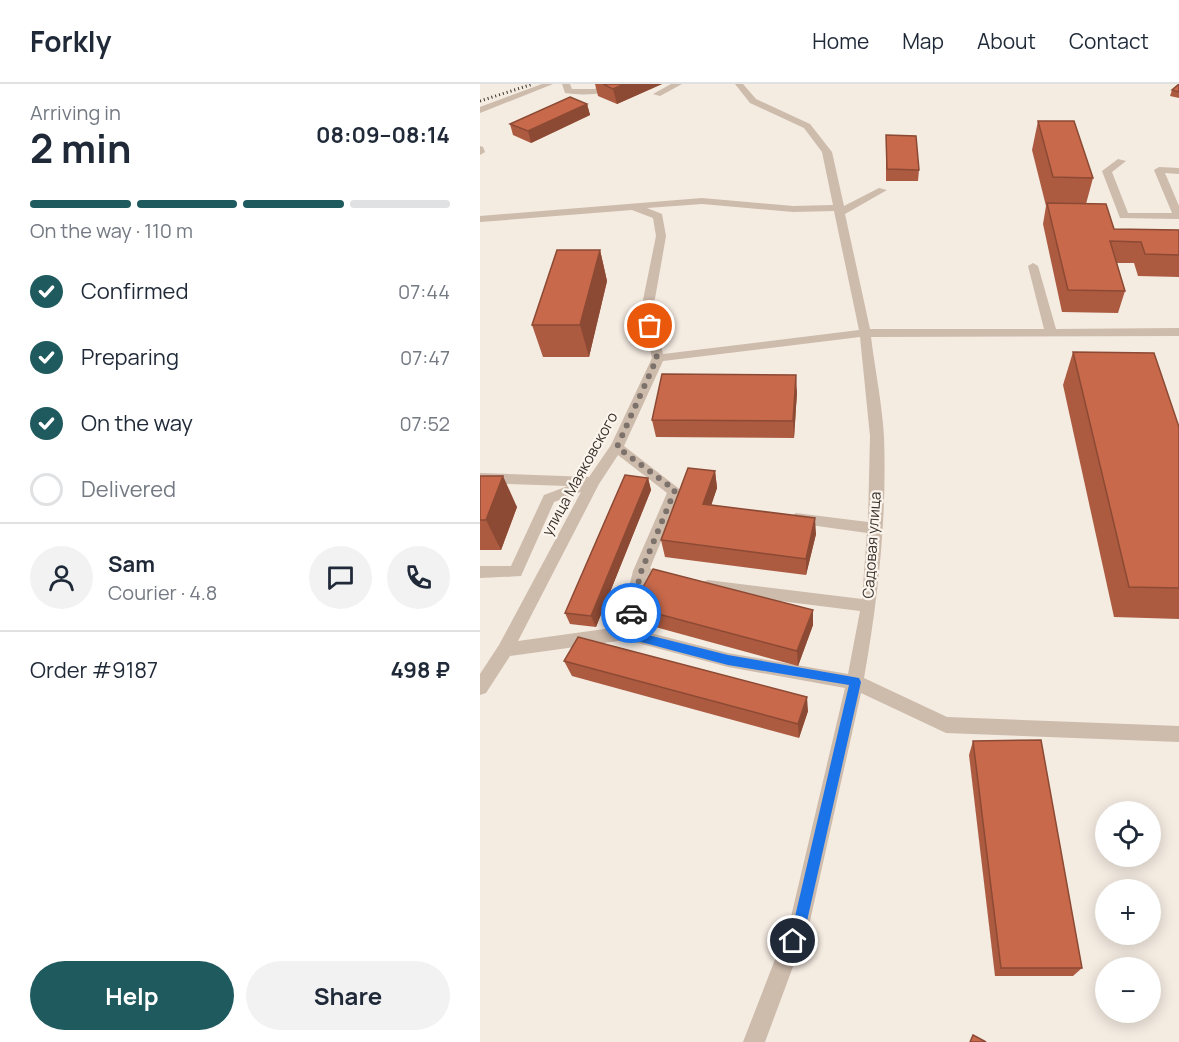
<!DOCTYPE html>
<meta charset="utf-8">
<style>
body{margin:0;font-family:Manrope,sans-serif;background:#f2f2f3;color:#1f2937;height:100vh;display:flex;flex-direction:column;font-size:22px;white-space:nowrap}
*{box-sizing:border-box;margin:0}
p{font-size:20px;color:#747a83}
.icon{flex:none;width:33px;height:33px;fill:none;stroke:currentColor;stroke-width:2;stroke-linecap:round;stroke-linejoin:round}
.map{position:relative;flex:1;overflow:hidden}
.side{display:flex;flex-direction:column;background:#fff;width:480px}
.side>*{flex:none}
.fabs{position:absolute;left:615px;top:717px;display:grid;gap:12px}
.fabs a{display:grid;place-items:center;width:66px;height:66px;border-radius:50%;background:#fff;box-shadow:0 3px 15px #0003;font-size:30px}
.pin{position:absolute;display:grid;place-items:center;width:51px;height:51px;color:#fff;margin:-26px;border:3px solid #fff;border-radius:50%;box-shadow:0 2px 6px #0007}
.courier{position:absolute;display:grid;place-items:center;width:60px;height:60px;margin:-30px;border:4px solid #1a73e8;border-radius:50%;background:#fff;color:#222;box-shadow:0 2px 8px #0007}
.head em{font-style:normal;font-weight:700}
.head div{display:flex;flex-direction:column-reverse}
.head{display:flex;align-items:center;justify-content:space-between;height:102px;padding:0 30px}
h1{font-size:39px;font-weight:700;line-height:45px}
.bar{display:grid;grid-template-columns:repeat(4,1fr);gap:9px 6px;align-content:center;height:72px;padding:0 30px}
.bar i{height:8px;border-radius:4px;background:#e0e1e3}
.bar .selected{background:#1f5a5e}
.bar p{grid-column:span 4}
.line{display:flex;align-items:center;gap:15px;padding:0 30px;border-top:2px solid #e0e1e3}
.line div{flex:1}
.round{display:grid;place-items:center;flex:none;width:63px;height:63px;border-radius:32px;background:#f2f2f3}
ol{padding:0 30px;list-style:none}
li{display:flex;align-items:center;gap:18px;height:66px}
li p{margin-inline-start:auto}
li .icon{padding:6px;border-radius:50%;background:#1f5a5e;color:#fff;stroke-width:4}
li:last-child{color:#747a83}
li i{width:33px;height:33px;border:3px solid #e0e1e3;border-radius:50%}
.primary-button{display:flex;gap:12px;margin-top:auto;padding:12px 30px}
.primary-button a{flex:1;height:69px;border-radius:36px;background:#1f5a5e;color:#fff;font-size:24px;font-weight:700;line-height:69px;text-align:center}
.primary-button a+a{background:#f2f2f3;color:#1f2937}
header{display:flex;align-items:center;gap:36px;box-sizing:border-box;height:84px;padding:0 30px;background:#fff;border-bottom:2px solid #e0e1e3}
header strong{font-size:28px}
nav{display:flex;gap:33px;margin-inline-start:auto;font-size:21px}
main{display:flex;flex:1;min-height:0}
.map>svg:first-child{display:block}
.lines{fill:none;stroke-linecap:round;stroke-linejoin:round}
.minor{fill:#cdbbac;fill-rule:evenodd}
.rail{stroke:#3b302b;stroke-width:3;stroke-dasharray:1 3;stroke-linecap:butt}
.wall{fill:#ac5a40}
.shaded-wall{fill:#8c4a34}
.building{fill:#c8694b;stroke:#8c4a34;stroke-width:1.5}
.route{fill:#1a73e8}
.done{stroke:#7c716b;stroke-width:6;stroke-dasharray:0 10.8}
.labels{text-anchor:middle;stroke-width:4.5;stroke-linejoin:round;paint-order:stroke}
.street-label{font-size:15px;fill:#3b302b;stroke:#fbf5ee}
</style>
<header>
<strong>Forkly</strong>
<nav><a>Home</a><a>Map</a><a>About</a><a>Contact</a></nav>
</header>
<main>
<section class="side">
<div class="head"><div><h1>2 min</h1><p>Arriving in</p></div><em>08:09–08:14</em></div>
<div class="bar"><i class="selected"></i><i class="selected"></i><i class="selected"></i><i></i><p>On the way · 110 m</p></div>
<ol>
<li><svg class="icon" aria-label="check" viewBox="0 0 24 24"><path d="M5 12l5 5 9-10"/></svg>Confirmed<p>07:44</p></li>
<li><svg class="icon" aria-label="check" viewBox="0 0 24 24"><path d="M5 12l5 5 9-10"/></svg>Preparing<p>07:47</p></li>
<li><svg class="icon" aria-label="check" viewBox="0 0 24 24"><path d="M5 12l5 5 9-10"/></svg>On the way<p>07:52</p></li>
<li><i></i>Delivered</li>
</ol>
<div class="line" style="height:108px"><a class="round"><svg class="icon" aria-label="person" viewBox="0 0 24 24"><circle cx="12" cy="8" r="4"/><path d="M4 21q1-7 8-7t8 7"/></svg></a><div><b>Sam</b><p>Courier · 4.8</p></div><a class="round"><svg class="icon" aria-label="chat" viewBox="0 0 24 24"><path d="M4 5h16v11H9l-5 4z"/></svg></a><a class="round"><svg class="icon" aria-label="phone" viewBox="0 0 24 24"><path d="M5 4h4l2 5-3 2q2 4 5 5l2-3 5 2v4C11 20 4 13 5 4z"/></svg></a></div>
<div class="line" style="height:78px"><div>Order #9187</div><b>498 ₽</b></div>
<div class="primary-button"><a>Help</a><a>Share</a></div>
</section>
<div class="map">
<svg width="699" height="958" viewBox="0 0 699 958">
<rect width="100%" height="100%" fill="#f4ebe1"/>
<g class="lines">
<g class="minor">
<path d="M62,0H73L0,29V23Z"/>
<path d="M82,0H90L92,5H114L132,0H143C128,11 104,12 85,9Z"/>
<path d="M191,0H202L180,12L173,10Z"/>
<path d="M255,0H263L276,15L330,40L352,68L364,122L399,104L407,106L365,130L390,245H564L548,182L553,179L558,182L576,245L699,244V252L391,253C395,286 402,319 404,353C407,434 398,515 384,594L467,633L699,642V658L466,649L381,609L330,837L285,958H263L310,837L365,604L248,583L146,556L30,572L6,609L0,611V590L19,561L101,408L74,418L41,492L0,494V482H31L64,411L88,402L0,399V389L109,393L131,361L172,274L161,226L176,152L173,134L152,126L0,138V132L222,114L313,122L353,121L342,68L324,44L270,19ZM222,120L313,128L354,127L379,246L183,270L173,226L186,152L182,130L167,124ZM380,253L390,352L388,438L316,429L309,434L316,439L387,449L382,515L228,496L223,498L220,502L223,506L228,508L380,527L368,590L248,569L155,545L167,495L174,494L177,490L170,484L202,407L144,362L183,277ZM138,371L187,409L153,487L139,543L38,557L119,400Z"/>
<path d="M0,62L3,63L5,68L0,71Z"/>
<path d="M638,75L646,77L632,88L648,129H692L674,86L679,83L699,84V90L685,89L699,122V135L640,134L622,87Z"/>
</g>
<path class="rail" d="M0,17L53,0"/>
</g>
<g class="wall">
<path d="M115,0H182L137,20L118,12Z"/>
<path d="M699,0V14L690,12L692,6Z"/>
<path d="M107,20L110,31L51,59L33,51L30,40Z"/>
<path d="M558,37L613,94L606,120L634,145L699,146V193L658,192L654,179H637L645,207L638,229L582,228L563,140L566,122L552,66Z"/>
<path d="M406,51L439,86L438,97H406Z"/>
<path d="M120,166L127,197L109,273H63L52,241Z"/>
<path d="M593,268L699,343V535L634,533L583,301Z"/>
<path d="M317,308L314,354L176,353L172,336Z"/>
<path d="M235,387L237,404L231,421L336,450L326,491L185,473L181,456Z"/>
<path d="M0,392L37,423L21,466H0Z"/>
<path d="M168,394L171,406L116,543L90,540L85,529Z"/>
<path d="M152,523L333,526V541L318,582L157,538Z"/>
<path d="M84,577L328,627L319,654L92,592Z"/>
<path d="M493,657L602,884L593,892H515L489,671Z"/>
</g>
<g class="shaded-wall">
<path d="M144,0H182L137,20L133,5Z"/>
<path d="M107,20L110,31L51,59L48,47Z"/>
<path d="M120,166L127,197L109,273L100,241Z"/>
<path d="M316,291L317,308L314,354L313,337Z"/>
<path d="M235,387L237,404L226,437L223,420Z"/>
<path d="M23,392L37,423L21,466L6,436Z"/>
<path d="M168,394L171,406L116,543L111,532Z"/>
<path d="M335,434L336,450L326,491V475Z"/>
<path d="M333,526V541L318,582L317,567Z"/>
<path d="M327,613L328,627L319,654L318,640Z"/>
</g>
<g class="building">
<path d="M123,0H144L133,5Z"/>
<path d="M699,0V8L692,6Z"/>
<path d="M90,13L107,20L48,47L30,40Z"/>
<path d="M558,37H594L613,94L573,93Z"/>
<path d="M406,51L436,52L439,86L407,85Z"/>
<path d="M567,119L626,120L634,145L699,146V171L665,170L661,158L630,157L645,207L588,206Z"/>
<path d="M77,166H120L100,241H52Z"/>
<path d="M593,268L674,269L699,343V504L649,503Z"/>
<path d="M182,290L316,291L313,337L172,336Z"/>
<path d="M208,384L235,387L223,420L335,434L326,475L181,456Z"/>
<path d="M145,391L168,394L111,532L85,529Z"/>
<path d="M0,392H23L6,436H0Z"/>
<path d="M173,485L333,526L317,567L152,523Z"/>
<path d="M98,553L327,613L318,640L84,577Z"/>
<path d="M561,656L602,884H521L493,657Z"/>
<path d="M493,951L506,958H490Z"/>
</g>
<path class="route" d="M151,525L156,529L152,547L248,571L379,594L381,598L327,837L317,862L313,864L308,862L306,857L314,837L369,601L248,581L142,553L140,549L146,529Z"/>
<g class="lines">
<path class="done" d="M151,529L161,488L195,406L137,363L177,274L170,242"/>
</g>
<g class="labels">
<g class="street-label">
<text transform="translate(100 390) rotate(-61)" y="5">улица Маяковского</text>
<text transform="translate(392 461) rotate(-86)" y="5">Садовая улица</text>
</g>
</g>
</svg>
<div class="fabs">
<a><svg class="icon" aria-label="locate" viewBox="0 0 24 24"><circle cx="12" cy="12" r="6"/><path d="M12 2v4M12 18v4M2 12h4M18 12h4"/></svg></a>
<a>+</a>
<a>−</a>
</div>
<div class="pin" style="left:170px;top:242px;background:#ea580c"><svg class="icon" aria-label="bag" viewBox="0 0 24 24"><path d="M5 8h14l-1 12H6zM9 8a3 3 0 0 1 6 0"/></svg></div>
<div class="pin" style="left:313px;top:857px;background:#1f2937"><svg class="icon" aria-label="home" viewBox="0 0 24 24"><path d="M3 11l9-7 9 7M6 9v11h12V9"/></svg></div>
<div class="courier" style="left:151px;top:529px"><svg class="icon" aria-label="car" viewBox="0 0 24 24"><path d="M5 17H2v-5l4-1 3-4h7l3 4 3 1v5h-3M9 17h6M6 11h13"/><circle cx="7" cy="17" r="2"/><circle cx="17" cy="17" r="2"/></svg></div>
</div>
</main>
